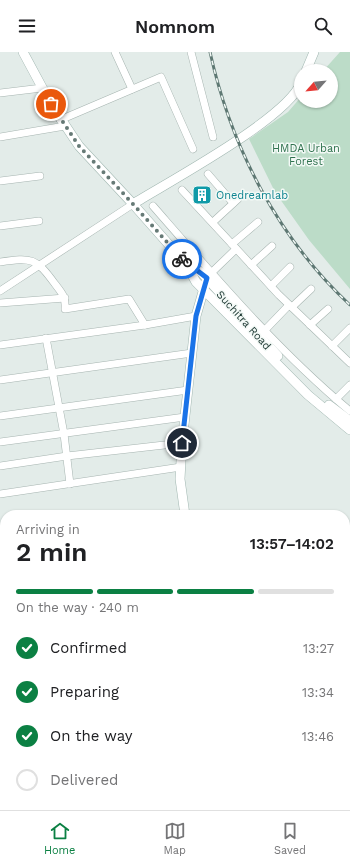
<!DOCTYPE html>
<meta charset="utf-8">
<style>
body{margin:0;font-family:"Work Sans",sans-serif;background:#f2f2f2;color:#202124;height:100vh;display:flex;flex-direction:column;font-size:15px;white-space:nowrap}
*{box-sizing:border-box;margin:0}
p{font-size:13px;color:#757577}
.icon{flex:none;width:22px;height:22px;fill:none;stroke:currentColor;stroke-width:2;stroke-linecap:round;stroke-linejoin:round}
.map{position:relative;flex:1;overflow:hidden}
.panel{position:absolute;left:0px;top:458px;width:350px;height:300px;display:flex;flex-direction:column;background:#fff;border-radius:16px 16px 0 0;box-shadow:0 1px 3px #0004}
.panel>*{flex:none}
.needle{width:26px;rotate:243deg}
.controls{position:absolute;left:294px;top:12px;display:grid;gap:8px}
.controls a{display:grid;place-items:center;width:44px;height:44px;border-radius:50%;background:#fff;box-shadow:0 1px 3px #0004;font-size:20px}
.pin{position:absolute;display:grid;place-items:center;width:34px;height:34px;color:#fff;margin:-17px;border:2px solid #fff;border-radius:50%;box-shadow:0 1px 4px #0007}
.courier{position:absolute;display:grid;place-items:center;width:40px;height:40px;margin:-20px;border:3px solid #1a73e8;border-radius:50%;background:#fff;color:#222;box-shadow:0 1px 5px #0007}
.summary em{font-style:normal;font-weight:600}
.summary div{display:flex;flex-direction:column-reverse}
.summary{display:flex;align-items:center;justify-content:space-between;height:68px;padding:0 16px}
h1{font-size:26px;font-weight:600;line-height:30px}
.bar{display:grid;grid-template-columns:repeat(4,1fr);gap:6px 4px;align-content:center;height:48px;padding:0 16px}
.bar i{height:5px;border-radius:3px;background:#e0e0e0}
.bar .active{background:#0b8043}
.bar p{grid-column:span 4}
ol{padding:0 16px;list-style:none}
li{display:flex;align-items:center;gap:12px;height:44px}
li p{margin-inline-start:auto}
li .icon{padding:4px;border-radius:50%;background:#0b8043;color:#fff;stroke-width:4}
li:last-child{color:#757577}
li i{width:22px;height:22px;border:2px solid #e0e0e0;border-radius:50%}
header{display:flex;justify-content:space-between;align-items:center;height:52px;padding:0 16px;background:#fff;font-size:18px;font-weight:600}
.tab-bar{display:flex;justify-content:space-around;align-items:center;height:56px;border-top:1px solid #e0e0e0;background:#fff;font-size:11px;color:#757577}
.tab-bar a{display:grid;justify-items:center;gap:2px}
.tab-bar .active{color:#0b8043}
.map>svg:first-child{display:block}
.green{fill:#bcdcc8}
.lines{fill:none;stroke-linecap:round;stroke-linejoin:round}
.street-casing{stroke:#a6b4b0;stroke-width:8}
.secondary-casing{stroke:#a1b7b1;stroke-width:10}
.street{stroke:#fff;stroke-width:7}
.secondary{stroke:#fff;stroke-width:9}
.rail-casing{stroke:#5e7873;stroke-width:3}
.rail{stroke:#f3f9f6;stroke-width:1.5;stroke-dasharray:4.5;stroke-linecap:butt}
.done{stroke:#667a76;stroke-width:4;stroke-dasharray:0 7.2}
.route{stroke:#1a73e8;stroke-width:5}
.labels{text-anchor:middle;stroke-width:3;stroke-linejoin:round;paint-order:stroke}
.park-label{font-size:11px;fill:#2f724e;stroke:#f3f9f6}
.culture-label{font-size:11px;fill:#0d838f;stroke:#f3f9f6;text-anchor:start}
.street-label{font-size:11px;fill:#233d38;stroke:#f3f9f6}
</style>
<header><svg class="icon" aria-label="menu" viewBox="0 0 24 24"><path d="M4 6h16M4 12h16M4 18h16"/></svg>Nomnom<svg class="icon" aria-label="search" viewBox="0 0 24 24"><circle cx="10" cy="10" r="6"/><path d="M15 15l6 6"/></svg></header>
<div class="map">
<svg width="350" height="758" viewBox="0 0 350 758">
<rect width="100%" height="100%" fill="#e3ece9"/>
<path class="green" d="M340,0H350V237L309,188L275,140L249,87L288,60L301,45V49H331V19H323Z"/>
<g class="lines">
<defs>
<g id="street">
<path d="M115,0L132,37"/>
<path d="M191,0L213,85"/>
<path d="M0,41L42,36"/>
<path d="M60,68L161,25L193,97"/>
<path d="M0,85L65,74"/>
<path d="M208,122L233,151"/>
<path d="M0,129L40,124"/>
<path d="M182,138L279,243L350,311"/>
<path d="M153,154C215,225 277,298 350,359"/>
<path d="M213,170L238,147"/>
<path d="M0,174L39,169"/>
<path d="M232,192L258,170"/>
<path d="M0,210C32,205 36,206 55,232C62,241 66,245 65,257L129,247L145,273"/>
<path d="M251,213L272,194"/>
<path d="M209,223L236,197"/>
<path d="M271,234L290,215"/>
<path d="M0,239L133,152"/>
<path d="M0,251L65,246"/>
<path d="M292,255L311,237"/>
<path d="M310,273L328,257"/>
<path d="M265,278L289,253"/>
<path d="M46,286L64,382L70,432"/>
<path d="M0,293L145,273L196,264"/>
<path d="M332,294L350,276"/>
<path d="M0,328L192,301"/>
<path d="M336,347L350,333"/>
<path d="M0,364L188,338"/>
<path d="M0,390L185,365"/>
<path d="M0,414L67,404L182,391"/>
<path d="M0,442L181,415"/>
</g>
<g id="secondary">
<path d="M23,0L51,52L79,94L133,152L186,212L196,230L308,343L350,378"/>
<path d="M306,19L314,0"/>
<path d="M133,152C170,129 286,67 301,31"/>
<path d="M186,212L201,220L278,304"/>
<path d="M329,353L350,369"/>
<path d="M185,463L180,427L182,391L196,264L207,226"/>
<path d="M233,753L234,758"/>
</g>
</defs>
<use href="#street" class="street-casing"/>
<use href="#secondary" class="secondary-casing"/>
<use href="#street" class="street"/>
<use href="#secondary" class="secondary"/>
<defs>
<path id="rail" d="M210,0C231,95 278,186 350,253"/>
</defs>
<use href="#rail" class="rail-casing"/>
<use href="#rail" class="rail"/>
</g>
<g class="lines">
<path class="done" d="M51,52L79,94L133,152L182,207"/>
<path class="route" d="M182,207L207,226L196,264L182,391"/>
</g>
<defs>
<symbol id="building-square" viewBox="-11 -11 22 22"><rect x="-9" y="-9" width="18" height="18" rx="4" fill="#0f9aa8" stroke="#f3f9f6"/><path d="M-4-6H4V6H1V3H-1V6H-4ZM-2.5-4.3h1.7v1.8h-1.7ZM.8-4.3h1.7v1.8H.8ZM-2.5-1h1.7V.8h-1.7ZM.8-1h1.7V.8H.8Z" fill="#fff"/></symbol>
</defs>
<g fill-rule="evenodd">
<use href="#building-square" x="191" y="132" width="22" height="22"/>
</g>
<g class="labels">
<g class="park-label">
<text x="306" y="100">HMDA Urban<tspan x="306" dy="13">Forest</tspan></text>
</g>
<g class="culture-label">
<text x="216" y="147">Onedreamlab</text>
</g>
<g class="street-label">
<text transform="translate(244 268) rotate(48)" y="4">Suchitra Road</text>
</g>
</g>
</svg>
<div class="controls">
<a><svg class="needle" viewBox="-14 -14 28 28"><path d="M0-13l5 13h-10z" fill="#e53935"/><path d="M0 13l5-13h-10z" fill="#757577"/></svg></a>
</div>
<div class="pin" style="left:51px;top:52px;background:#ea580c"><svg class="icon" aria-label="bag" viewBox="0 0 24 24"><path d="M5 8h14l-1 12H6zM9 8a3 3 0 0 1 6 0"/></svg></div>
<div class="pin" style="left:182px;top:391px;background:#1f2937"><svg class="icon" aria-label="home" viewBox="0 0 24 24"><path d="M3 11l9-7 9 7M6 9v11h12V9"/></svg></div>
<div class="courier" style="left:182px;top:207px"><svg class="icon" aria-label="bike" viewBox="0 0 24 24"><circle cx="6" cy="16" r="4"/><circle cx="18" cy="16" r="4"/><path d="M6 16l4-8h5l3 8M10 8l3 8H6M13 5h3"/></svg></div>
<section class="panel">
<div class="summary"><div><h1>2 min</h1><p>Arriving in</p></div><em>13:57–14:02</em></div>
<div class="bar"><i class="active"></i><i class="active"></i><i class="active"></i><i></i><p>On the way · 240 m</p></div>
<ol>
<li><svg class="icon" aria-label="check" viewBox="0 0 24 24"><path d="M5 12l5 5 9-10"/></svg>Confirmed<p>13:27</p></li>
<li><svg class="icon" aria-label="check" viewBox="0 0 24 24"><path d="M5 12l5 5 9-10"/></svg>Preparing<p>13:34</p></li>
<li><svg class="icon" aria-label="check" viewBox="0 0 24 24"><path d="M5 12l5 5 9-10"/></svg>On the way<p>13:46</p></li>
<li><i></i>Delivered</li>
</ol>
</section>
</div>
<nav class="tab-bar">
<a class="active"><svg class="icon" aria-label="home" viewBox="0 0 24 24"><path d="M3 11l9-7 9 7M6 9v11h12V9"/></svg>Home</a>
<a><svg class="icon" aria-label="map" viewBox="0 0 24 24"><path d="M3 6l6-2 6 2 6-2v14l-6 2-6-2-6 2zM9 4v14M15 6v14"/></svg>Map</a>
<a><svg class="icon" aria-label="saved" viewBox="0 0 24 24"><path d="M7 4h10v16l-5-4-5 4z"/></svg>Saved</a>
</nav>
